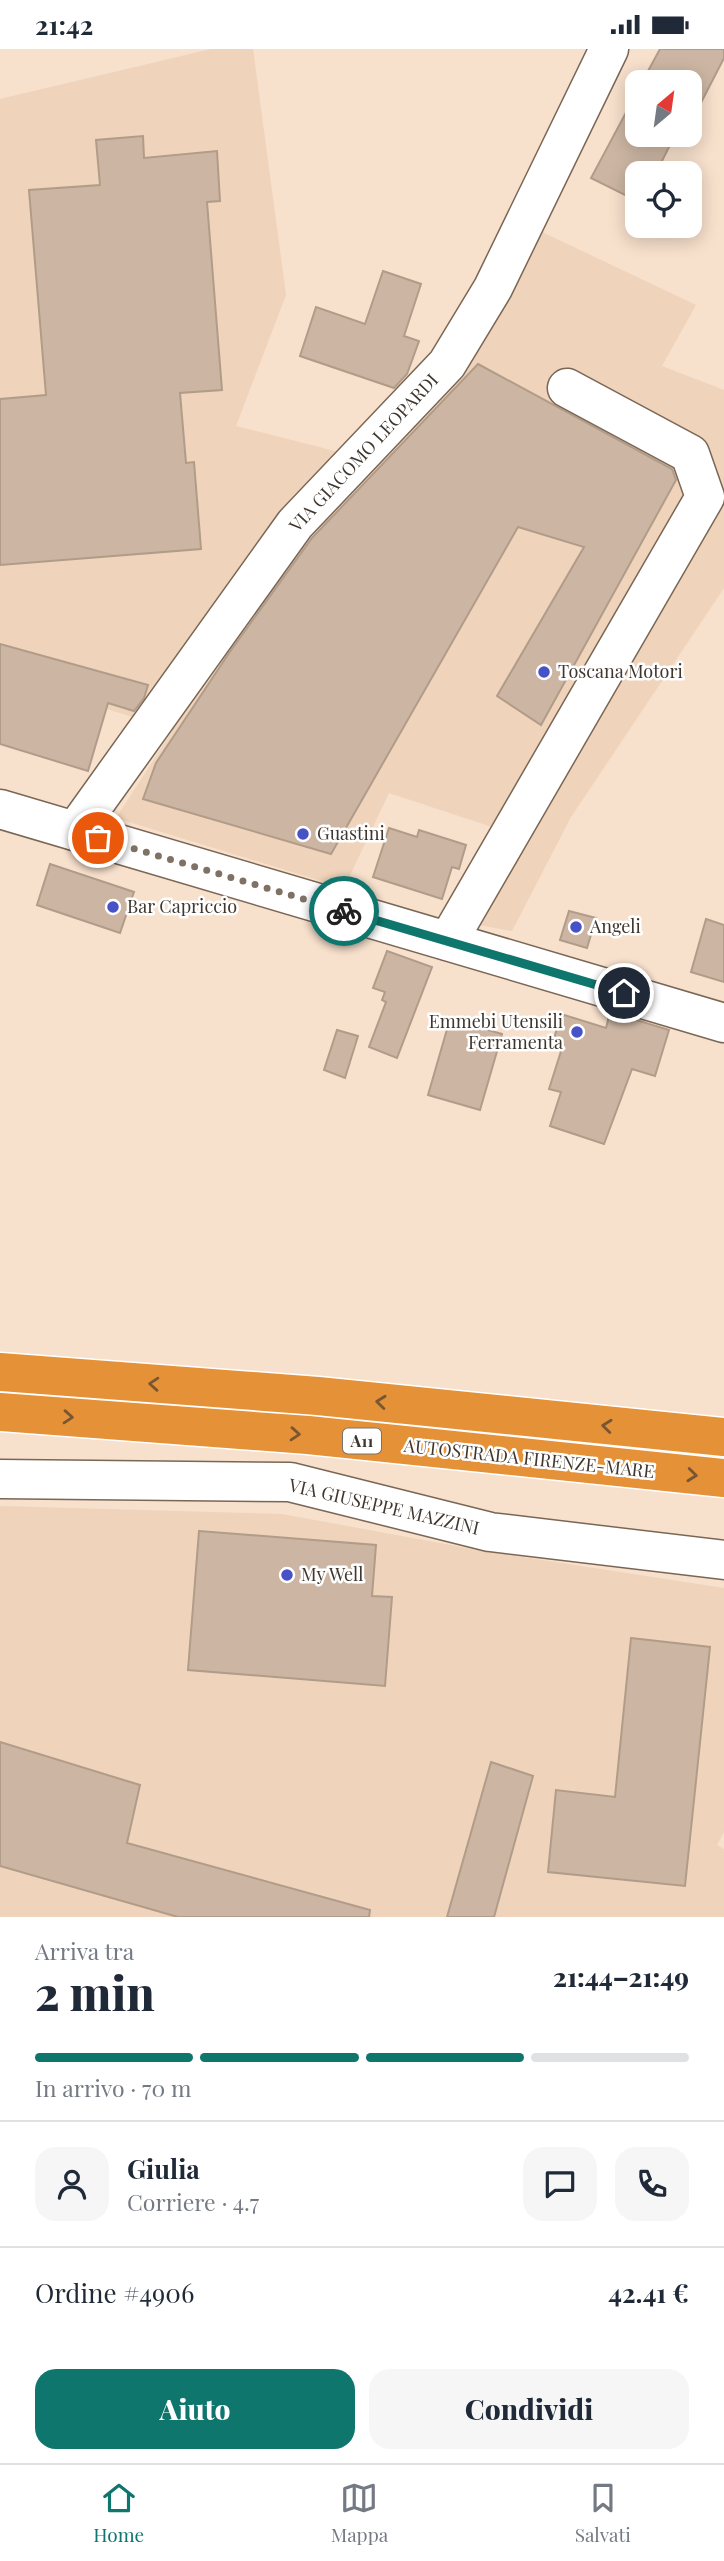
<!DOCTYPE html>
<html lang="it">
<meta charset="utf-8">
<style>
body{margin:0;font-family:"Playfair Display",serif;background:#f6f6f7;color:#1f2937;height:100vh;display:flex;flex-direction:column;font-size:26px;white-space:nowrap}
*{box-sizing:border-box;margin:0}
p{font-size:23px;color:#747a83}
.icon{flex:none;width:38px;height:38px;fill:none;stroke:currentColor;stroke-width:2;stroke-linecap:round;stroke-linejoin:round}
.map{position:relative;height:1868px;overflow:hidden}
.details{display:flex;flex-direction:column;background:#fff;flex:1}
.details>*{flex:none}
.needle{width:46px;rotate:29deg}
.fabs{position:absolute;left:625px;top:21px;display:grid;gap:14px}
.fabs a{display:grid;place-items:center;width:77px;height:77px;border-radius:14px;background:#fff;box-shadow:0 4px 18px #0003;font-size:35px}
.pin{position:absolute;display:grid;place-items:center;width:60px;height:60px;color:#fff;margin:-30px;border:4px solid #fff;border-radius:50%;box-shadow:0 2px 7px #0007}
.courier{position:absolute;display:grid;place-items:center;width:70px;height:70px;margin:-35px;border:5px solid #0f766e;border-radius:50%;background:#fff;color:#222;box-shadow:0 2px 9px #0007}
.headline em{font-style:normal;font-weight:800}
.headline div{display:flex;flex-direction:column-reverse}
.headline{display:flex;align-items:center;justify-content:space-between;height:119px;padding:0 35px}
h1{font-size:46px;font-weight:800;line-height:52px}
.bar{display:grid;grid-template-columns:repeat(4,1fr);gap:10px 7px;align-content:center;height:84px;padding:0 35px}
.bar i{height:9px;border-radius:5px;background:#e0e1e3}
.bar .current{background:#0f766e}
.bar p{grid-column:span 4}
.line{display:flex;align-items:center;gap:18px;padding:0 35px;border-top:2px solid #e0e1e3}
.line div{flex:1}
.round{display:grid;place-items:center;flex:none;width:74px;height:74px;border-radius:21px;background:#f6f6f7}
.cta{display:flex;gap:14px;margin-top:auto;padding:14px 35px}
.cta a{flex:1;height:80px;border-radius:21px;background:#0f766e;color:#fff;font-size:28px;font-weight:800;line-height:80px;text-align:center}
.cta a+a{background:#f6f6f7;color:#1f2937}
.status{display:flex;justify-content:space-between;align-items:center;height:49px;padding:0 35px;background:#fff;direction:ltr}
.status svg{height:19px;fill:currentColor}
.tabs{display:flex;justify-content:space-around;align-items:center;height:98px;border-top:2px solid #e0e1e3;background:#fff;font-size:19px;color:#747a83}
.tabs a{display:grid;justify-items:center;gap:4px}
.tabs .current{color:#0f766e}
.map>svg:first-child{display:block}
.built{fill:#efd3ba}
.building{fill:#ccb6a3;stroke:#b19c89;stroke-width:2}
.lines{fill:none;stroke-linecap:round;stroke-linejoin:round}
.minor-casing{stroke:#7a6655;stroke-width:41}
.highway-casing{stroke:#fff;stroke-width:41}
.minor{stroke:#fff;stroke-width:38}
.highway{stroke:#e49138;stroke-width:38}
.oneway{stroke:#795632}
.done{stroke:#7f7265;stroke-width:7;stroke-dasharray:0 12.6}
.route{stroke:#0f766e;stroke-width:9}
.poi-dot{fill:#4752c7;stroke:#fff;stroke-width:2.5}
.labels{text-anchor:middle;stroke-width:5;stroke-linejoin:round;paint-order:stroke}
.shield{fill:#fff;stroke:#79726d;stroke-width:2}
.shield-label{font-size:16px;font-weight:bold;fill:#3f362e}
.street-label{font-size:18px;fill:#3f362e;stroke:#fff}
.poi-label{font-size:18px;fill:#3f362e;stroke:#fff;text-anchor:start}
</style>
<div class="status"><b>21:42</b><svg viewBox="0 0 49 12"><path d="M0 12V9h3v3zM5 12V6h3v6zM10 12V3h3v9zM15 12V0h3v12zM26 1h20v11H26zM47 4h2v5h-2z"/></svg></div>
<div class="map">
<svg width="724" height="1868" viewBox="0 0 724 1868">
<rect width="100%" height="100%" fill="#f7e0cc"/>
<g class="built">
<path d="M211,0H253L286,246L236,377L374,412L475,307L540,182L696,256L662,317L724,341V539L571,768L512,882L446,870L495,779L389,744L344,839L116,769L173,681L0,626V50Z"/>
<path d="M0,1457L282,1465L478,1501L724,1539V1783L717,1796L724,1800V1868H0Z"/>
</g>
<g class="building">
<path d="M660,0H724V9L690,75V33H642Z"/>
<path d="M637,43V86H675L656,124H637V152L591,129Z"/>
<path d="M143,87L144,109L217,102L220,152L207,153L222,341L180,344L186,414L194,413L201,500L0,516V350L46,346L29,141L100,136L96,91Z"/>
<path d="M383,222L421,235L404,287L419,292L407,325L394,339L300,307L316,258L365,275Z"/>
<path d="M478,315L672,420L676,431L541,676L497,647L584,498L518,478L331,805L143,750L156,714L229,604L312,489Z"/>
<path d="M0,595L148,636L144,649L134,662L108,654L88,722L0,695Z"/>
<path d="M389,779L417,788L419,781L466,796L459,820L452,818L442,850L373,828Z"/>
<path d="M50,815L134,843L120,884L37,856Z"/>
<path d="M569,862L596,869L587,899L560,891Z"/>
<path d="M706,870L724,876V933L691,923Z"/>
<path d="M387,902L432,918L397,1009L369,998L386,953L382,951L385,943L373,939Z"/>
<path d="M610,963L669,981L655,1027L632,1020L604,1095L550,1077L561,1043L549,1040L563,996L553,993L561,965L606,979Z"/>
<path d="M450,970L502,985L480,1061L428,1046Z"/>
<path d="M337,981L358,987L345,1029L324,1021Z"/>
<path d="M199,1482L376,1496L372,1547L392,1548L385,1637L188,1621Z"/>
<path d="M631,1589L710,1598L685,1837L548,1823L556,1741L615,1748Z"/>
<path d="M0,1693L140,1736L127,1794L370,1861L369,1868H178L0,1817Z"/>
<path d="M491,1713L533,1727L494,1868H447Z"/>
</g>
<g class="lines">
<defs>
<g id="minor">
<path d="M0,760L724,974"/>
<path d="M75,782L295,475L447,315L493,239L609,0"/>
<path d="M448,892L705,448L690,405L567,339"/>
<path d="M0,1430L290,1433L490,1483L724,1511"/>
</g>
<g id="highway">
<path d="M0,1323L318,1347L724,1388"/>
<path d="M0,1363L308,1386L724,1429"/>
</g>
</defs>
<use href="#minor" class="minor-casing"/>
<use href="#highway" class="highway-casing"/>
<use href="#minor" class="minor"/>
<use href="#highway" class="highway"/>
</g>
<defs><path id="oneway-chevron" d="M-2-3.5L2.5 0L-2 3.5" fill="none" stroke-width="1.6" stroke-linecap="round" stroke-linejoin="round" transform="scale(1.75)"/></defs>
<g class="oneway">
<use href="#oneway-chevron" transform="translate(154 1335) rotate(-176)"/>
<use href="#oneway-chevron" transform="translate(381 1353) rotate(-174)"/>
<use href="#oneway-chevron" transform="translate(68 1368) rotate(4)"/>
<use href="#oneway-chevron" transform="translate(607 1377) rotate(-174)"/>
<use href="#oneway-chevron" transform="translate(295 1385) rotate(4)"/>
<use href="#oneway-chevron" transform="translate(692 1426) rotate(6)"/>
</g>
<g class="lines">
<path class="done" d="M98,789L344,862"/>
<path class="route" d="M344,862L624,944"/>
</g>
<g class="poi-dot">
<circle cx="544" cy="623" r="7"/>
<circle cx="303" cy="785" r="7"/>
<circle cx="113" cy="858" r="7"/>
<circle cx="576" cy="878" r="7"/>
<circle cx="577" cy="983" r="7"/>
<circle cx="287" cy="1526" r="7"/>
</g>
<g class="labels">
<rect class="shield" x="343" y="1379.5" width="38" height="25" rx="5"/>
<g class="shield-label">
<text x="362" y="1398">A11</text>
</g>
<g class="street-label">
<text transform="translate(364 404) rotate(-47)" y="6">VIA GIACOMO LEOPARDI</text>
<text transform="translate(529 1410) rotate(6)" y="6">AUTOSTRADA FIRENZE-MARE</text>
<text transform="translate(384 1458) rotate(13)" y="6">VIA GIUSEPPE MAZZINI</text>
</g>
<g class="poi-label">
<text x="558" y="629">Toscana Motori</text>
<text x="317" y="791">Guastini</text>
<text x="127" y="864">Bar Capriccio</text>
<text x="590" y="884">Angeli</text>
<text x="563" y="979" text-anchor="end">Emmebi Utensili<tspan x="563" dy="21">Ferramenta</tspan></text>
<text x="301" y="1532">My Well</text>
</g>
</g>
</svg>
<div class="fabs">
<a><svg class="needle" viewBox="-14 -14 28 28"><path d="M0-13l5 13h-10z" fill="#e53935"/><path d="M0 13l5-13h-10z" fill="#747a83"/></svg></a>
<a><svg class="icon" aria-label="locate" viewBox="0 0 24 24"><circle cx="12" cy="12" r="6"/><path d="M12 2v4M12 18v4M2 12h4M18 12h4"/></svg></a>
</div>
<div class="pin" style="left:98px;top:789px;background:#ea580c"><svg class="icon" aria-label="bag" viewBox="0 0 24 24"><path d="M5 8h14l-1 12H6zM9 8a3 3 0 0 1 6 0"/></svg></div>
<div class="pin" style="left:624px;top:944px;background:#1f2937"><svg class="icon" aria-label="home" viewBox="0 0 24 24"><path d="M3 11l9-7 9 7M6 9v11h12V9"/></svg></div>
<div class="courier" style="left:344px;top:862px"><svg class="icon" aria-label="bike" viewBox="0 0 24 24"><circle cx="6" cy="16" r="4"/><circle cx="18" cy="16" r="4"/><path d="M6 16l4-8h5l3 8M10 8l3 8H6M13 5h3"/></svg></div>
</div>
<section class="details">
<div class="headline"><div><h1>2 min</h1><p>Arriva tra</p></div><em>21:44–21:49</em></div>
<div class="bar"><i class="current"></i><i class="current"></i><i class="current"></i><i></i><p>In arrivo · 70 m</p></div>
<div class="line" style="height:126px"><a class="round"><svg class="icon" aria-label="person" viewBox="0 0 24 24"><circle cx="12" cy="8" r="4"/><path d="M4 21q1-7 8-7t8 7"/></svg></a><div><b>Giulia</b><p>Corriere · 4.7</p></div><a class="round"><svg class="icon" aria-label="chat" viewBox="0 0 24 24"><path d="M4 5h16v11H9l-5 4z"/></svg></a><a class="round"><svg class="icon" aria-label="phone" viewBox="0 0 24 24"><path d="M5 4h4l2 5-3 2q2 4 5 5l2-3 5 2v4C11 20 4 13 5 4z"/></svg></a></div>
<div class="line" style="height:91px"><div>Ordine #4906</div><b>42.41 €</b></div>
<div class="cta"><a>Aiuto</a><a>Condividi</a></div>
</section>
<nav class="tabs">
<a class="current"><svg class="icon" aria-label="home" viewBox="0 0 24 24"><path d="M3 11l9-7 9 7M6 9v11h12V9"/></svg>Home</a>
<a><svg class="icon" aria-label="map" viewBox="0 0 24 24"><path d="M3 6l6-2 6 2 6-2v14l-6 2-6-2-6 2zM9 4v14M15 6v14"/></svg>Mappa</a>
<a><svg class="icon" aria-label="saved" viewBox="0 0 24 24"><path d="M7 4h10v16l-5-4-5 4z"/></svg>Salvati</a>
</nav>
